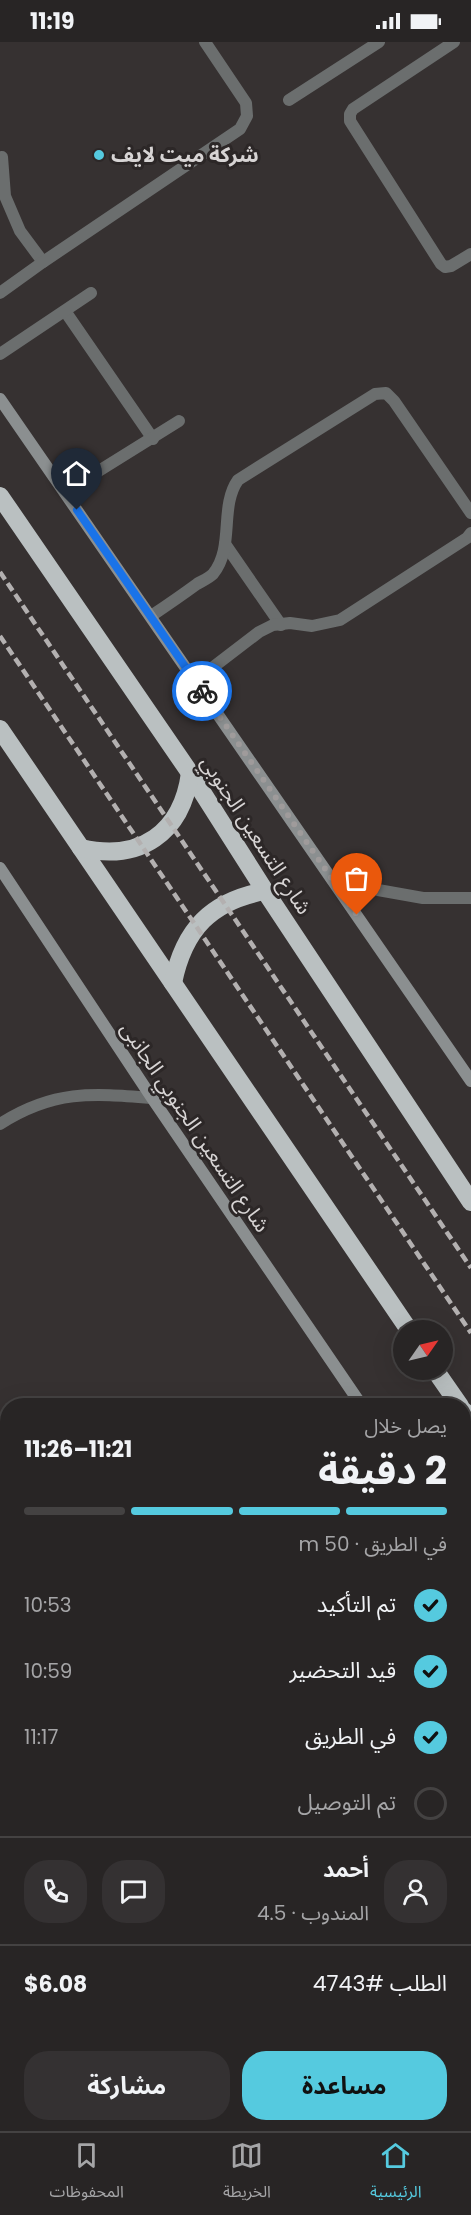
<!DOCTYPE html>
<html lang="ar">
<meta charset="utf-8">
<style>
body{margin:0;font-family:Poppins,"Noto Sans Arabic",sans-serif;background:#343132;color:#f1f3f6;direction:rtl;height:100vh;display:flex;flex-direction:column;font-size:22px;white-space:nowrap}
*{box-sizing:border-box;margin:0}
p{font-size:20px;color:#a5a5a7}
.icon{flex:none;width:33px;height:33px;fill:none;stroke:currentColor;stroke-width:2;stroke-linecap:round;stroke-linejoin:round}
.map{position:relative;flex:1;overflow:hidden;direction:ltr}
.drawer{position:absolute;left:0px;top:1356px;width:471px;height:734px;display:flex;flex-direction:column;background:#282525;border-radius:24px 24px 0 0;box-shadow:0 6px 24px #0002,0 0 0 2px #444242;direction:rtl}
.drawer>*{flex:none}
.needle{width:39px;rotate:56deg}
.buttons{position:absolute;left:393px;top:1278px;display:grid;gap:12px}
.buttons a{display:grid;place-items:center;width:60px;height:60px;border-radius:50%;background:#282525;box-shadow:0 6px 24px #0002,0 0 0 2px #444242;font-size:30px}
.pin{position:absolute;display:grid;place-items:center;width:51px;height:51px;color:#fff;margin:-62px -26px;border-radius:50% 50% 50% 0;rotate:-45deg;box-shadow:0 0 6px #0007}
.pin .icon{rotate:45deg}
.courier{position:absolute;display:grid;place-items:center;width:60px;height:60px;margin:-30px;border:4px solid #1a73e8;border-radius:50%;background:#fff;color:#222;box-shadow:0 2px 8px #0007}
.summary em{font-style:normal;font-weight:700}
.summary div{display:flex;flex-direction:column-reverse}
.summary{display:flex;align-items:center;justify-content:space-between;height:102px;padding:0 24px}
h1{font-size:39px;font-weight:700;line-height:45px}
.bar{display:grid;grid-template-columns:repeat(4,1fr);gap:9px 6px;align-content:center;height:72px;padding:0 24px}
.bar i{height:8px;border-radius:4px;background:#444242}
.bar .on{background:#55cadf}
.bar p{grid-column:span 4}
.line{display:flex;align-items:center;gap:15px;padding:0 24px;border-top:2px solid #444242}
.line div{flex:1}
.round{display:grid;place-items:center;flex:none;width:63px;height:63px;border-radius:24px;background:#343132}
ol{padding:0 24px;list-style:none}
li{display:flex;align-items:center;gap:18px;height:66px}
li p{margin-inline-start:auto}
li .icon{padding:6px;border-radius:50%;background:#55cadf;color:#111;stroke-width:4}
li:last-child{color:#a5a5a7}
li i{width:33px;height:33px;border:3px solid #444242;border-radius:50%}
.primary-button{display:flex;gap:12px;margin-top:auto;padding:12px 24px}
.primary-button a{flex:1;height:69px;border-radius:24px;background:#55cadf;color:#111;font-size:24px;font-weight:700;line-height:69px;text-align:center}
.primary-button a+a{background:#343132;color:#f1f3f6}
.status{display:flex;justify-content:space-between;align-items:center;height:42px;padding:0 30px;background:#282525;direction:ltr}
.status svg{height:16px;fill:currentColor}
.tabs{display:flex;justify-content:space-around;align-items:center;height:84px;border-top:2px solid #444242;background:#282525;font-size:16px;color:#a5a5a7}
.tabs a{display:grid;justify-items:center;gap:3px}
.tabs .on{color:#55cadf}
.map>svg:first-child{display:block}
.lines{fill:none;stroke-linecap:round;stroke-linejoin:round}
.lane{stroke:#6b6e6e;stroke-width:12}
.street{stroke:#6b6e6e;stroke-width:12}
.secondary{stroke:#8b8f90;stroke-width:12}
.highway{stroke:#bac0c1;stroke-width:18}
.rail{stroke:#b3b0b0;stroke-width:4.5;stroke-dasharray:9 4.5;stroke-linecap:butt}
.done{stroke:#9f9b9b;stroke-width:6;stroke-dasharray:0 10.8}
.route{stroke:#1a73e8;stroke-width:8}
.poi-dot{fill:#55cadf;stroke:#2c2727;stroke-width:2}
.labels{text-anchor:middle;stroke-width:6;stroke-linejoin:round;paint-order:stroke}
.poi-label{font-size:21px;font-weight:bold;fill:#d7d4d4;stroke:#2c2727;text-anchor:start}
.street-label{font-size:21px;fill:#d7d4d4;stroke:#2c2727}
</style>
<div class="status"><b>11:19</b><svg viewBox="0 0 49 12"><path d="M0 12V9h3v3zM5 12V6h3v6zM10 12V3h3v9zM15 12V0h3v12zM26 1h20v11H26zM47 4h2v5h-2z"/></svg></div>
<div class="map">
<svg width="471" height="2089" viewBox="0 0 471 2089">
<rect width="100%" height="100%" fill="#363131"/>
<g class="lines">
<g class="lane">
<path d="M454,0L353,67L350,72V79L441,222L445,225L451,224L471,212"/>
<path d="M289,58L379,0"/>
<path d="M2,115L5,154L20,189L43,220"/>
<path d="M0,251L43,220L240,87L247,74L246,61L205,0"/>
<path d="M65,269L153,397"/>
<path d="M0,312L91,251"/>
<path d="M65,450L179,379"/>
<path d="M225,502L281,583"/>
<path d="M151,574C166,564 182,553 197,542C202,539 209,536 213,532C235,505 219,465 238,438L375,352L386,351L394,359L471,471"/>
<path d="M195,639L259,590L273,583L290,581L312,584L340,578L467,496L471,491"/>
</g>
<g class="street">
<path d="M332,836L378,848L423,856H471"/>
<path d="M0,1082C53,1048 91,1051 152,1056"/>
<path d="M0,1383L8,1395"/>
<path d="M0,1464L8,1474"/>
<path d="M0,1521H8"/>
<path d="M464,1755L471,1750"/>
<path d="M464,1801L471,1796"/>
<path d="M0,2013L8,2024"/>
<path d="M0,2076L3,2089"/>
<path d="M47,2082L52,2089"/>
<path d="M423,2082L428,2089"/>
<path d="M463,2082L468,2089"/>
</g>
<g class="secondary">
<path d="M0,357L471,1039"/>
<path d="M0,826L152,1056L362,1364"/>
<path d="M464,1513L471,1524"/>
</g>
<g class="highway">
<path d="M0,454L190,731L265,849L471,1160"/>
<path d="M0,687L409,1288"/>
<path d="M81,806C140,820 182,791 190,731"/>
<path d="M173,941C184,887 211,859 265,849"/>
<path d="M435,1328L460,1364"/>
<path d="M464,1369L471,1380"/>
</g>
<g class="rail">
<path d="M0,530L471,1226"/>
<path d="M0,594L471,1291"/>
</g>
</g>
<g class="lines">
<path class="done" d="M202,649L357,873"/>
<path class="route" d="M77,468L202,649"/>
</g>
<circle class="poi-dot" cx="99" cy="113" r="6"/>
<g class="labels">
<g class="poi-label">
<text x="111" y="120">شركة ميت لايف</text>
</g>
<g class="street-label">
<text transform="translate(256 793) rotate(57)" y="7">شارع التسعين الجنوبي</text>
<text transform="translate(195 1085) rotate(56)" y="7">شارع التسعين الجنوبي الجانبى</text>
</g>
</g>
</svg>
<div class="buttons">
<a><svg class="needle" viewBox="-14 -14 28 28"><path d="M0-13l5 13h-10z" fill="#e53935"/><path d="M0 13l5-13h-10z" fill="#a5a5a7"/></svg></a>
</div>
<div class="pin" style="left:357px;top:873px;background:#ea580c"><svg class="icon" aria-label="bag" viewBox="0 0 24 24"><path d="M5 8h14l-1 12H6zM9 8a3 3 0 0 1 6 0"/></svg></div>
<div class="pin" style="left:77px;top:468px;background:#1f2937"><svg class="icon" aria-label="home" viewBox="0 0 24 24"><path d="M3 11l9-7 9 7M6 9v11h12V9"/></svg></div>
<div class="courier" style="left:202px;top:649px"><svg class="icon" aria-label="bike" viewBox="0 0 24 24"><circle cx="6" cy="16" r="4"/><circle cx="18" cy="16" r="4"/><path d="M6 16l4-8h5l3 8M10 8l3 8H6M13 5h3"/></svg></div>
<section class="drawer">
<div class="summary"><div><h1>2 دقيقة</h1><p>يصل خلال</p></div><em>11:21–11:26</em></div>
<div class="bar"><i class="on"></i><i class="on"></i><i class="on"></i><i></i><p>في الطريق · 50 m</p></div>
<ol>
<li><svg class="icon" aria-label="check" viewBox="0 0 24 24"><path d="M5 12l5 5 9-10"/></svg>تم التأكيد<p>10:53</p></li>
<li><svg class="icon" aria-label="check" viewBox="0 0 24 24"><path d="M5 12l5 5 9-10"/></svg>قيد التحضير<p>10:59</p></li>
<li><svg class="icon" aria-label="check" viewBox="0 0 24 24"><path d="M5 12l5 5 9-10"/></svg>في الطريق<p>11:17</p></li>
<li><i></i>تم التوصيل</li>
</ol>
<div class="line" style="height:108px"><a class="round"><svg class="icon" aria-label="person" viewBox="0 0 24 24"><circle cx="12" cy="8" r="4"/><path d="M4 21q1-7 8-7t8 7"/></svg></a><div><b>أحمد</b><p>المندوب · 4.5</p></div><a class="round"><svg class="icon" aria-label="chat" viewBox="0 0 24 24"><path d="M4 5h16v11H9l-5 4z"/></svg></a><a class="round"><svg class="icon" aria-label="phone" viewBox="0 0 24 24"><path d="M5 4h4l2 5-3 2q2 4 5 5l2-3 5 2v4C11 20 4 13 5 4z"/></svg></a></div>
<div class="line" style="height:78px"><div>الطلب #4743</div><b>$6.08</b></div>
<div class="primary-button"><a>مساعدة</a><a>مشاركة</a></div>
</section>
</div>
<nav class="tabs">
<a class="on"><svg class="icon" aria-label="home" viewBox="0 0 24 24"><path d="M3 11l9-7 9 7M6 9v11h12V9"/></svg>الرئيسية</a>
<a><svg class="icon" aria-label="map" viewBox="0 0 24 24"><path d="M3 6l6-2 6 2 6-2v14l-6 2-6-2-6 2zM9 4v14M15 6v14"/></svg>الخريطة</a>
<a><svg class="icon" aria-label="saved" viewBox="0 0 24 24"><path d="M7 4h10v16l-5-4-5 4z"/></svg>المحفوظات</a>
</nav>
